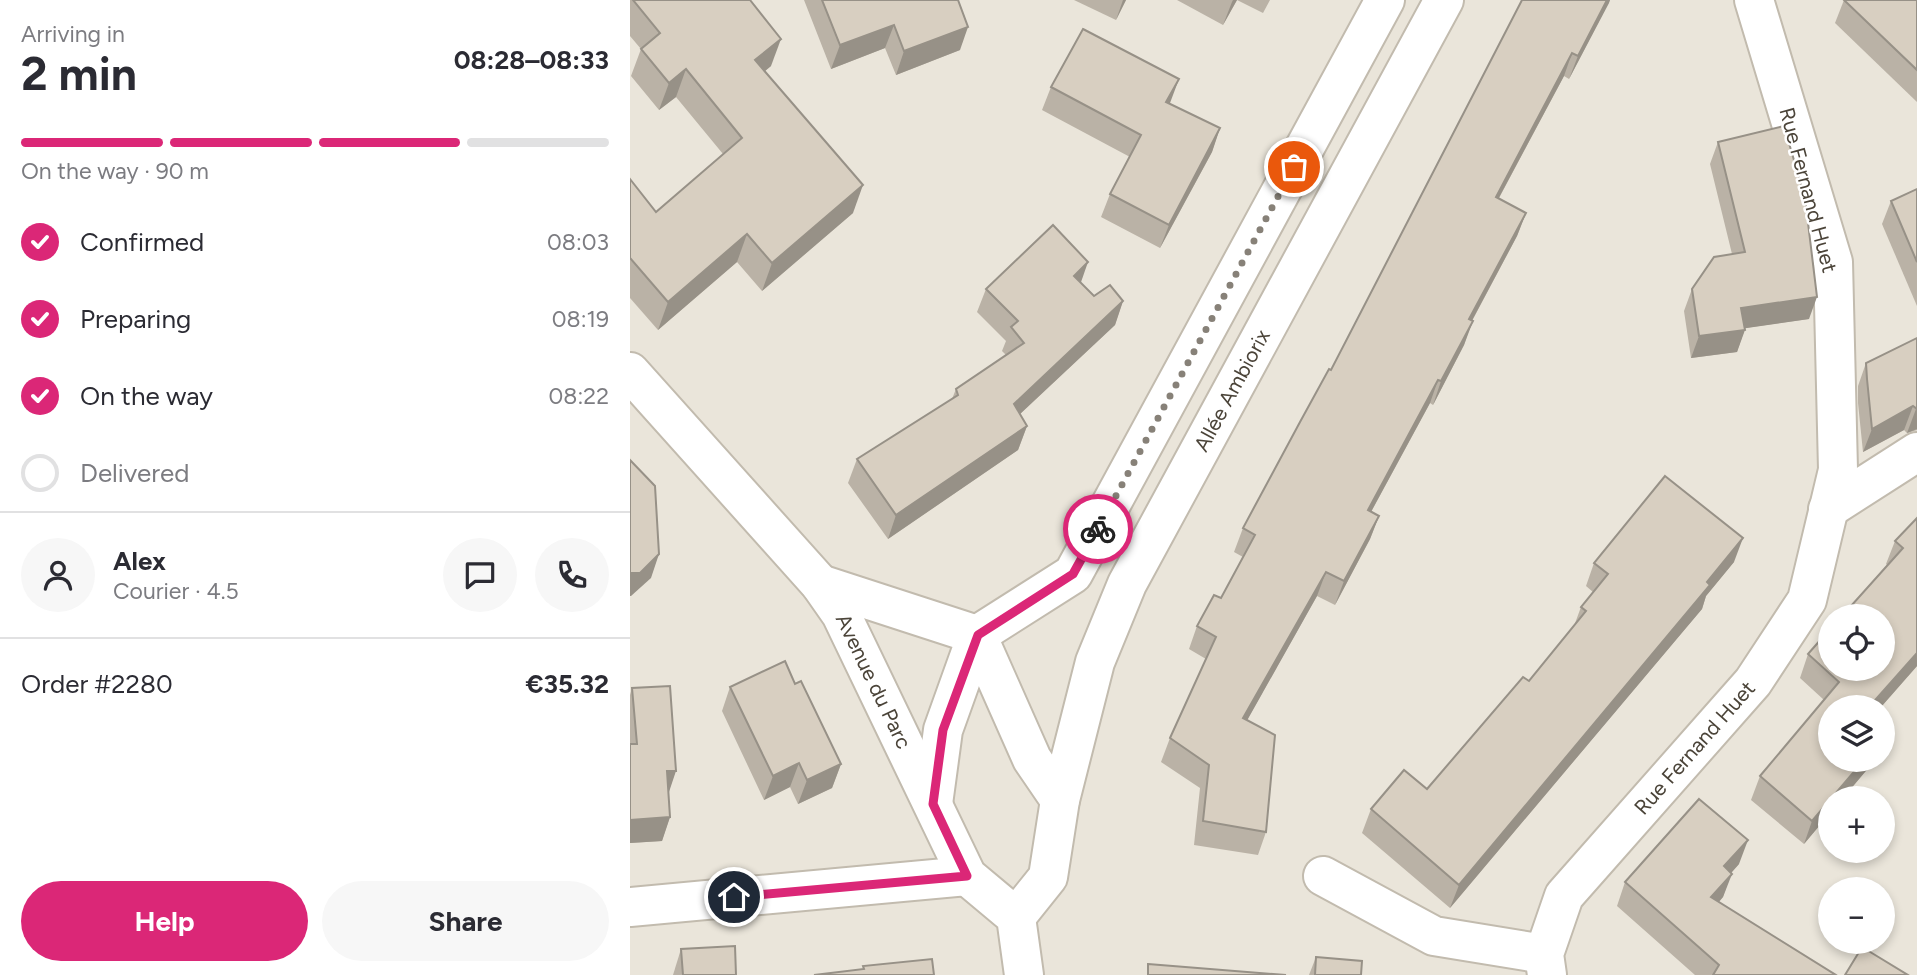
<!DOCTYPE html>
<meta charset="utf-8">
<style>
body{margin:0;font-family:Figtree,sans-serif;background:#f7f7f7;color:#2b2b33;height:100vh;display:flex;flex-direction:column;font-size:26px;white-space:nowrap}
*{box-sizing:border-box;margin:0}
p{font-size:23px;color:#7c7c81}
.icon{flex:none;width:38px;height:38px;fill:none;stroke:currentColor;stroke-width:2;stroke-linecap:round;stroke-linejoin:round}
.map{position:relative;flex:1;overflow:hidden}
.panel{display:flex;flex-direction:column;background:#fff;width:630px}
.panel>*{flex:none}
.controls{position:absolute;left:1188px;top:604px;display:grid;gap:14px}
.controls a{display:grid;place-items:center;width:77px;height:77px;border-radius:50%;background:#fff;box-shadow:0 4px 10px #0003;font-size:35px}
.pin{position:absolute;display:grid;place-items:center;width:60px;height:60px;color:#fff;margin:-30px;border:4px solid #fff;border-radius:50%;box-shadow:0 2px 7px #0007}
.courier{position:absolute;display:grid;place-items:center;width:70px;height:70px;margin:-35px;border:5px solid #db2777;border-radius:50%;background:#fff;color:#222;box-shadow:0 2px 9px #0007}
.summary em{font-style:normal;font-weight:700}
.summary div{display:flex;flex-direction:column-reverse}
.summary{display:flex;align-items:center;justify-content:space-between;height:119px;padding:0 21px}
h1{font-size:46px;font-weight:700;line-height:52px}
.bar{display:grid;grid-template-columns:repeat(4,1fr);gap:10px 7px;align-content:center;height:84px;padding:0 21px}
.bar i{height:9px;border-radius:5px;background:#e1e1e2}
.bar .on{background:#db2777}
.bar p{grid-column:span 4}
.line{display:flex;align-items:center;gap:18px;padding:0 21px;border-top:2px solid #e1e1e2}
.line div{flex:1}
.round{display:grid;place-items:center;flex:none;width:74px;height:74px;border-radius:37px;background:#f7f7f7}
ol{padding:0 21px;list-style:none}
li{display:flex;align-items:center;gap:21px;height:77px}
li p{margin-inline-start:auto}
li .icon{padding:7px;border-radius:50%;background:#db2777;color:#fff;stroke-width:4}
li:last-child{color:#7c7c81}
li i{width:38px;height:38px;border:4px solid #e1e1e2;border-radius:50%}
.action{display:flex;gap:14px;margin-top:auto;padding:14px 21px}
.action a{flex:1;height:80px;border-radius:42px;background:#db2777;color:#fff;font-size:28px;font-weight:700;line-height:80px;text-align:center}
.action a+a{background:#f7f7f7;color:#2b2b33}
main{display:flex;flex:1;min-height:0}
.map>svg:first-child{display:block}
.residential{fill:#eae5da;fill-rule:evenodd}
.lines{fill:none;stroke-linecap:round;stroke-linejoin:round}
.minor-casing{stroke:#c2bbae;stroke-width:42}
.minor{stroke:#fff;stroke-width:38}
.wall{fill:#bab2a6}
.shaded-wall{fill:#979187}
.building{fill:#d8cfc1;stroke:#979187;stroke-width:2}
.done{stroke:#878178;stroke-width:7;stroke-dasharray:0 12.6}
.route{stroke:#db2777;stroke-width:9}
.labels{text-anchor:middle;stroke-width:5;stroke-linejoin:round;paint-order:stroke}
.street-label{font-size:21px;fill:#4b4439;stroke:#fff}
</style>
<main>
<section class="panel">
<div class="summary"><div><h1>2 min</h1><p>Arriving in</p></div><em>08:28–08:33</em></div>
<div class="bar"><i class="on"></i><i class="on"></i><i class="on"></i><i></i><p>On the way · 90 m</p></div>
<ol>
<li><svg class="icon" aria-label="check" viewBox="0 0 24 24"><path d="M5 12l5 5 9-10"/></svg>Confirmed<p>08:03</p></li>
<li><svg class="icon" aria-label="check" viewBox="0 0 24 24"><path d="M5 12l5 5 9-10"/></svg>Preparing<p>08:19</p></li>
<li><svg class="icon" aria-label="check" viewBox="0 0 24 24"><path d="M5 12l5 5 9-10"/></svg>On the way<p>08:22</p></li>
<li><i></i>Delivered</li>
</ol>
<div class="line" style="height:126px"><a class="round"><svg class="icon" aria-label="person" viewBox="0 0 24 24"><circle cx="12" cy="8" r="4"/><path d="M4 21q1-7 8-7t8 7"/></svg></a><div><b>Alex</b><p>Courier · 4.5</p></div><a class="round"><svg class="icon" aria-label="chat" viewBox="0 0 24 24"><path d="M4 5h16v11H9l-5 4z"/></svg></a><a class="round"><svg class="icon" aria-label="phone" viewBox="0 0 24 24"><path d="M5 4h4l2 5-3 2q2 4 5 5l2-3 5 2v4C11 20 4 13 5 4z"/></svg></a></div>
<div class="line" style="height:91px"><div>Order #2280</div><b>€35.32</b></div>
<div class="action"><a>Help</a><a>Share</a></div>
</section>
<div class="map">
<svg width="1287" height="975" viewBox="0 0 1287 975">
<rect width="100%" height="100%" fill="#f6f3ec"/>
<path class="residential" d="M0,0H1287V975H0ZM1200,616H1253V668H1200ZM1200,707H1253V760H1200ZM1200,798H1253V850H1200ZM1200,889H1253V942H1200Z"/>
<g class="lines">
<defs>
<g id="minor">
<path id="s1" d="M0,372L190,584L211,614L337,876L386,917L394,975"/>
<path d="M1198,509L1287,452"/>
<path d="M190,584L347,635L402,759L430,800"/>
<path d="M303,804L313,730L347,635L443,574L755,0"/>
<path d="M693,876L804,936L914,954"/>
<path d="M0,907L337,876"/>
<path id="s2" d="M386,917L418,877L430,800L465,662L497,584L814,0"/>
<path id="s3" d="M917,975L914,954L934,896L1123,682L1177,600L1208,470L1203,262L1124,0"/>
</g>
</defs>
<use href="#minor" class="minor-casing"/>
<use href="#minor" class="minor"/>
</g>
<g class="wall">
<path d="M0,0H120L141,66L135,71L223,213L132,291L107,262L28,330L0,298V179L26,212L93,154L46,97L29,110L1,76L11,49L0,36Z"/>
<path d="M174,0H328L330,50L266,75L255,48L201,69Z"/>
<path d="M444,0H496L486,20Z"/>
<path d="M547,0H640L633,13L607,0L593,25Z"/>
<path d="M892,0H980L939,79L934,76L869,198L896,213L887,236L842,321L834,345L803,405L800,403L741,512L749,516L740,539L705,605L687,596L617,720L636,832L628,855L564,845L570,788L531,762L540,738L576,659L559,649L567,626L591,598L613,557L604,552L613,528L701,370Z"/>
<path d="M1214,0H1287V102L1205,23Z"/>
<path d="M421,87L540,104L590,128L582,152L530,248L471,217L480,194L500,157L412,110Z"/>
<path d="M1088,142L1179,319L1115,328L1107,352L1061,358L1054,311L1062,289L1102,254L1080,164Z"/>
<path d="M1287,189V306L1252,224L1261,201Z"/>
<path d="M451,283L464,296L493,301L485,325L390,414L397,426L388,450L258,539L218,483L227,459L322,399L326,389L376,355L372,351L376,341L347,312L356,289Z"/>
<path d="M1287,338V430L1277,433L1274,430L1233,452L1228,403V386L1236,363Z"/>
<path d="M1287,518V666L1251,707H1200V760H1243L1240,766L1213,798H1200V813L1174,844L1121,800L1130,776L1194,700L1170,678L1178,654L1257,565L1256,564L1265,541Z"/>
<path d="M1104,562L1076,596L1072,609L820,908L732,833L741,809L797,789L899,681L944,626L951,607L963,592L956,586L964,563Z"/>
<path d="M165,684L211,764L202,788L168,804L160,787L134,800L92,711L100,687Z"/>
<path d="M2,688L38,792L40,817L32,841L0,843V695Z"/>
<path d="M1109,864L1101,873L1093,897L1089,902L1206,975H1065L987,906L995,882Z"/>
<path d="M51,949L106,975H43Z"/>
<path d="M686,957L731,975H679Z"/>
</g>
<g class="shaded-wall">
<path d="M493,0H496L486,20Z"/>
<path d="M603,0H607L593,25L602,2Z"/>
<path d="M977,0H980L979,3L939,79L948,56Z"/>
<path d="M264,25L255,48L201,69L210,45Z"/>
<path d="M338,27L330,50L266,75L274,51Z"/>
<path d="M151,39L141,66L115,88L125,60Z"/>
<path d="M942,53L934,76L857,220L866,197Z"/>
<path d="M56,69L46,97L29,110L39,83Z"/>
<path d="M549,79L540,103L528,126L536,102Z"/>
<path d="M590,128L582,152L530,248L539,225Z"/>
<path d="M233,185L223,213L132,291L142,263Z"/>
<path d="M896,213L887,236L830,343L839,319Z"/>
<path d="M117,234L107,262L28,330L38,302Z"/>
<path d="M458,262L450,285L444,276Z"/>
<path d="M1187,297L1179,319L1103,330L1111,308Z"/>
<path d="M493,301L485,325L375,428L384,404Z"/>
<path d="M843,321L834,345L803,405L811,381Z"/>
<path d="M1115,330L1107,352L1061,358L1069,336Z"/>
<path d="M808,380L800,403L729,534L738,510Z"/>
<path d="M1283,406L1274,430L1233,452L1242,429Z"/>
<path d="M1286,409H1287V429L1277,433Z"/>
<path d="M397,426L388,450L258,539L266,515Z"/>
<path d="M749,516L740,539L705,605L714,581Z"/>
<path d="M1113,538L1104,562L1076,596L1072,609L820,908L829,885Z"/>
<path d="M29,554L21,578L1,596H0V573Z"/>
<path d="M696,572L687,596L605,742L613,718Z"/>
<path d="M1287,653V666L1251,707H1239Z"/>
<path d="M1234,760H1243L1240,766L1213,798H1201Z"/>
<path d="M169,763L160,787L134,800L143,776Z"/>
<path d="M211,764L202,788L168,804L177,780Z"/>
<path d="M37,771H46L38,795Z"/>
<path d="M1200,799V813L1174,844L1182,821Z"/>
<path d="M40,817L32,841L0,843V820Z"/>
<path d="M1118,840L1109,864L1086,890L1094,866Z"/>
<path d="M1102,874L1093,897L1073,920L1081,897Z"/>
</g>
<g class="building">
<path d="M3,0H120L151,39L125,60L233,185L142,263L117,234L38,302L0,258V179L26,212L112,138L56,69L39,83L11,49L30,33Z"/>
<path d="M192,0H328L338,27L274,51L264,25L210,45Z"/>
<path d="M892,0H977L948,56L942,53L866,197L896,213L839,319L843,321L811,381L808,380L738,510L749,516L714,581L696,572L613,718L645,735L636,832L573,821L579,765L540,738L586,637L567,626L584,595L591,598L625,535L613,528L670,422L699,369L701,370Z"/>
<path d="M1214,0H1287V70Z"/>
<path d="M453,29L549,79L536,102L590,128L539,225L480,194L511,135L421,87Z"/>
<path d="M1154,126L1175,198L1187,297L1111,308L1115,330L1069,336L1062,289L1084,257L1115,252L1088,142Z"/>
<path d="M1287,189V262L1261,201Z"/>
<path d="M423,225L458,262L444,276L464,296L480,285L493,301L384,404L397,426L266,515L227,459L328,395L326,389L394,343L381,327L388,321L356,289Z"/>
<path d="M1287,338V409L1283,406L1242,429L1237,379L1236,363Z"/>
<path d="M0,460L25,486L29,554L10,573H0Z"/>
<path d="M1035,476L1113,538L1077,582L1080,585L829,885L741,809L774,770L797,789L893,677L899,681L956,611L951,607L978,574L964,563Z"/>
<path d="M1287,518V653L1239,707H1200V760H1234L1182,821L1130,776L1209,682L1178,654L1200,629V668H1253V616H1212L1273,548L1265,541Z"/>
<path d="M155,661L165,684L171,681L211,764L177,780L169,763L143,776L100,687Z"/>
<path d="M40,686L46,771H37L40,817L0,820V744H7L2,688Z"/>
<path d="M1069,799L1118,840L1094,866L1102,874L1081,897L1206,975H1083L1089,965L995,882Z"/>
<path d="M105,946L106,975H53L51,949Z"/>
<path d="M1232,947L1278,975H1215Z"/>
<path d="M686,957L732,961L731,975H685Z"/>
<path d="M302,959L304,975H184L234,969L233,966Z"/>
<path d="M518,964L656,975H518Z"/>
</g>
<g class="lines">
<path class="done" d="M468,529L664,167"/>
<path class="route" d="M104,897L337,876L303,804L313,730L348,635L443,574L468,529"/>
</g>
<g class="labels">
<g class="street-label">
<text transform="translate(1178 190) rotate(75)" y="7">Rue Fernand Huet</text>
<text dy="7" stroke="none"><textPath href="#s2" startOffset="576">Allée Ambiorix</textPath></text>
<text dy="7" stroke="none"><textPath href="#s1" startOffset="396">Avenue du Parc</textPath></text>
<text dy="7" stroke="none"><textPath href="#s3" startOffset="280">Rue Fernand Huet</textPath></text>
</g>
</g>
</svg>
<div class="controls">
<a><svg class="icon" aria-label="locate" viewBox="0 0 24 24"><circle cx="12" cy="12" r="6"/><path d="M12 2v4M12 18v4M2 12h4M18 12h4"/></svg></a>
<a><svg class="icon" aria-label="layers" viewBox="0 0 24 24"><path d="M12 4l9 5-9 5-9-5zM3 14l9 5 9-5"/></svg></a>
<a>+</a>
<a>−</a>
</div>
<div class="pin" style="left:664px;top:167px;background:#ea580c"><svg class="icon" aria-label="bag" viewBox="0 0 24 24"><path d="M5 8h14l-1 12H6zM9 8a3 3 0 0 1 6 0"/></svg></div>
<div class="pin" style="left:104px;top:897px;background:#1f2937"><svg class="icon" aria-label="home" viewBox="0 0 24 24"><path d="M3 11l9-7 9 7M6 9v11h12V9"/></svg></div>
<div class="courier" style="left:468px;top:529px"><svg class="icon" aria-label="bike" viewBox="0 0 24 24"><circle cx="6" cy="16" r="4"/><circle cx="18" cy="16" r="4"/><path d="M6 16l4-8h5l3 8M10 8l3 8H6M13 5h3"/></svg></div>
</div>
</main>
